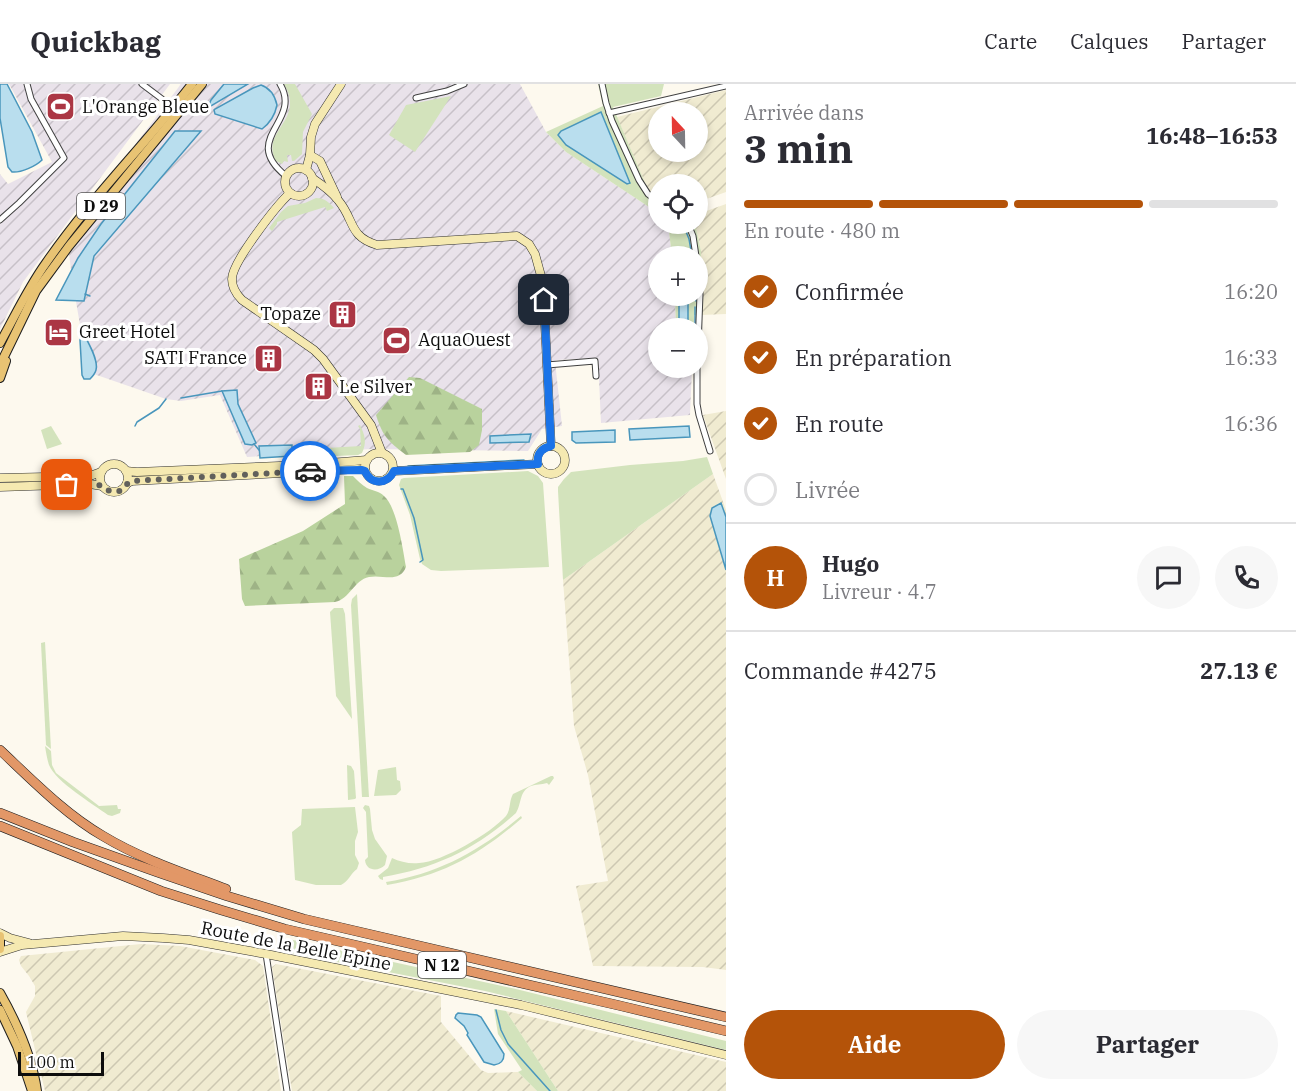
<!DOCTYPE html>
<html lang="fr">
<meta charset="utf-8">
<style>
body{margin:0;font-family:"IBM Plex Serif",serif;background:#f7f7f7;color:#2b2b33;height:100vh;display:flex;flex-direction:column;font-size:22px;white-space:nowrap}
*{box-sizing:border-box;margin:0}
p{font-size:20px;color:#7c7c81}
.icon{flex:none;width:33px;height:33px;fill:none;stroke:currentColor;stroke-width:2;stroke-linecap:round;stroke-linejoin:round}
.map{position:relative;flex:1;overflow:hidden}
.drawer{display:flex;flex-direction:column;background:#fff;width:570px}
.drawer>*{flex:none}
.needle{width:39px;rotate:338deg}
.tools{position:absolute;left:648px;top:18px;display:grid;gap:12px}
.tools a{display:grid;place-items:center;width:60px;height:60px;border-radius:50%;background:#fff;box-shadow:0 3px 9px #0003;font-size:30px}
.scale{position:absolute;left:18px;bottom:15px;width:86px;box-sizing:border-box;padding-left:6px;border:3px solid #0d0d0d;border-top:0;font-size:16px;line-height:21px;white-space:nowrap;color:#0d0d0d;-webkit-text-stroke:4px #fff;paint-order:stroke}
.pin{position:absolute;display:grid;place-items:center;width:51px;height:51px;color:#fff;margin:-26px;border-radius:12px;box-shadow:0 3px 9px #0006}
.courier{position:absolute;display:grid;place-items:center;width:60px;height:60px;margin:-30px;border:4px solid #1a73e8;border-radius:50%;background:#fff;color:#222;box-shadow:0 2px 8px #0007}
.headline em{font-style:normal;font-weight:700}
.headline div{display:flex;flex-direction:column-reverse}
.headline{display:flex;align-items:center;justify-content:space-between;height:102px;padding:0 18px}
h1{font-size:39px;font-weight:700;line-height:45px}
.bar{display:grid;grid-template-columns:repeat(4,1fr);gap:9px 6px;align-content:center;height:72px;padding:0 18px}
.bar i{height:8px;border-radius:4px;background:#e1e1e2}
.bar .selected{background:#b45309}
.bar p{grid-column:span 4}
.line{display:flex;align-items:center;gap:15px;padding:0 18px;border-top:2px solid #e1e1e2}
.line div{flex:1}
.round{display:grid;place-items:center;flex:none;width:63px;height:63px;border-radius:32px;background:#f7f7f7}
ol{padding:0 18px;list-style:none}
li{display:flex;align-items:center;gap:18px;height:66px}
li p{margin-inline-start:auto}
li .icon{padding:6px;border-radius:50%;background:#b45309;color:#fff;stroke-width:4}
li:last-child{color:#7c7c81}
li i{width:33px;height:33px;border:3px solid #e1e1e2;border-radius:50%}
.button{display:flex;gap:12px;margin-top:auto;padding:12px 18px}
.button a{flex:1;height:69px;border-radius:36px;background:#b45309;color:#fff;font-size:24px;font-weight:700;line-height:69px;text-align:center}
.button a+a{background:#f7f7f7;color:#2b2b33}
header{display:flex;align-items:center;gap:36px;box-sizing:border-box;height:84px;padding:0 30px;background:#fff;border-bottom:2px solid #e1e1e2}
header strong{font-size:28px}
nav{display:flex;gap:33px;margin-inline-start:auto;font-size:21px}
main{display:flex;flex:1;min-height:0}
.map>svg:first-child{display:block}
.industrial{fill:url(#industrial-furrows)}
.farmland{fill:url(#farmland-furrows);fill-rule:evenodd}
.grass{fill:#d3e3bc}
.forest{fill:url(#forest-firs)}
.water{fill:#b9deee;stroke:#4996bc;stroke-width:1.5}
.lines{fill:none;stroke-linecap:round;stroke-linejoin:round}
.stream{stroke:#4996bc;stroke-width:1.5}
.street-casing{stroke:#404040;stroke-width:7}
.secondary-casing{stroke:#2f2f2f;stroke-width:9}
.primary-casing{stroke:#1e1e1e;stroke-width:10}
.highway-casing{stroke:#1e1e1e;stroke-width:10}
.street{stroke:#fff;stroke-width:5}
.secondary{stroke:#f5e9b1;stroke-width:8}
.primary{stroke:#e8c373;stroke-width:8}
.highway{stroke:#e29767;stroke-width:9}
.done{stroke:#61605c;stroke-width:6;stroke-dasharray:0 10.8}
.route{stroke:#1a73e8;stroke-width:8}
.labels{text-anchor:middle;stroke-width:6;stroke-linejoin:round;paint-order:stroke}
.shield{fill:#fff;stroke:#565656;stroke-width:1.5}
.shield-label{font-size:16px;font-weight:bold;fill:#0d0d0d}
.poi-label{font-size:18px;fill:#0d0d0d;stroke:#fff;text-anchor:start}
.street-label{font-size:18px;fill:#0d0d0d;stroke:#fff}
</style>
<header>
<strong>Quickbag</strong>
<nav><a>Carte</a><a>Calques</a><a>Partager</a></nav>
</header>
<main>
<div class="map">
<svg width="726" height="1007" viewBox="0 0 726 1007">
<defs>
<pattern id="industrial-furrows" width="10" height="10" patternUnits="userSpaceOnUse" patternTransform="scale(1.5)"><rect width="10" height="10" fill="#e9e2ea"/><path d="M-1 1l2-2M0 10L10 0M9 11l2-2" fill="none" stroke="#c7c1c8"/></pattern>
<pattern id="farmland-furrows" width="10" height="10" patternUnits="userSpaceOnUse" patternTransform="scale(1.5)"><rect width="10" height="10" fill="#f0ebd1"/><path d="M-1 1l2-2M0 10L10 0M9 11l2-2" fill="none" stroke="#cdc8b2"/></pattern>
<pattern id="forest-firs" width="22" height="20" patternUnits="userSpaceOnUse" patternTransform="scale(1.5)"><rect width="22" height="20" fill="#b9d29d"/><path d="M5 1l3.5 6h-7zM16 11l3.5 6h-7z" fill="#9eb386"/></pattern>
</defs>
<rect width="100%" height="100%" fill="#fdf9ee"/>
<g class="industrial">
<path d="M9,0H170L23,198L0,245V90L8,100L52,78Z"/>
<path d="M181,0H520L546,48L566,68L658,129V140H668L672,172H658V212H675L676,244H658V284H692L690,331L601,339L598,274L557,276L555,277L562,342L542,345L528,367L371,365L247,373L220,311L181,317L166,315L88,288L72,194L69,169L107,98Z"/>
</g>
<g class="farmland">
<path d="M726,6V108L698,118V100H658L657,114L651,109L645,99L617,33ZM658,28H698V68H658Z"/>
<path d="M726,120V230L701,231V167L695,140H698V130Z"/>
<path d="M726,327V395L703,331Z"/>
<path d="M713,390L726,426V886L703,883L593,882L576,802L608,797L588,691L574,642L563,496Z"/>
<path d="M141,860L180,862L255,876L263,882L281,1007H45L26,928L35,912V902L29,892L21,882L19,876L21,872Z"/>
<path d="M276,880L441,912V938L481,986L488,989L518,988L537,1007H292L272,883Z"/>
<path d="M506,927L726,978V1007H558Z"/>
</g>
<g class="grass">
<path d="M284,0H295L312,30L303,48L302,70L294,77H292L291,71H287L288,78L284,77L282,80L276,77C260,46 306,37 284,0Z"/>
<path d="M598,0H664L661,12L613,23L645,99L651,109L658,115V129L566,68L546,48L603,22Z"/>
<path d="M451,12L415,68L389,51L406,21Z"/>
<path d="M316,114C324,114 329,118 334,124L327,127L325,123L277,138V140L272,147L269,144L281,128L288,122L305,119Z"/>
<path d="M668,140H695L701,167V231H694V244H676L675,212H698V172H672Z"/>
<path d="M360,341C365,351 367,359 362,369L358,371L313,373L314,368L311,367L309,365L361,362L360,345L358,342Z"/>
<path d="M51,342L62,360L47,365L41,346Z"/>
<path d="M707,373L713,390L563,496L558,407V403L564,395L571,388L630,381L683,377Z"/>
<path d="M528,387L538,392L543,399L549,483L441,487L431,486L422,480L420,475L410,431L399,401L401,395L404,394Z"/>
<path d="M357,510L369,713H362L351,521L352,515Z"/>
<path d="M334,524H343L345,530L352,635L336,612L330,528Z"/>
<path d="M45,558L51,665L46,661L41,559Z"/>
<path d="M45,662L51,667L52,681L56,689L99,722L117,721L118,725H121L120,729L112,732L108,731C93,720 56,698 49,681C47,675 46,668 45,662Z"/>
<path d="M347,681L351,682L354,687L356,714L355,715L348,716Z"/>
<path d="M396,683L397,696L400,697L401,706L396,711L374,712L378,686Z"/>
<path d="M551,692H553L554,694L549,701L547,699C541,701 536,700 531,702C519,707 522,719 516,729C476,765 436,784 383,793V796L380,795L378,792L388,784L392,774C400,778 410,780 419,779C442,778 491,749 506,732C511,725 509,717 513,710Z"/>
<path d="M365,721L369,722L370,725L372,746L375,755L387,772L385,781C378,788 366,787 365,776L368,773L366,728L363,724Z"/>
<path d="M355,723L358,748L355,757V771L359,779L357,785C351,789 348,798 341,801H316L295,796L292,748L301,741L302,725Z"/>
<path d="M521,732L522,734C479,771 444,791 387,801L386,798C440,789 479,767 521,732Z"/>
<path d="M284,854L516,905L726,957V966L485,907L281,867Z"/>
<path d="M494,925L506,927L558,1007H537L518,988L522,986L498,950Z"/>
</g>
<g class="forest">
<path d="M409,293L420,294L482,325V346L479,361L470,368L406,371C388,357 383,353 376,331Z"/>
<path d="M344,392H353C357,396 362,401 367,404C373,407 379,407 384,412C397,423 403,466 406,483C399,500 383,490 369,493C354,496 350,515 335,518L245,522L242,515L239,475L303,447L345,420Z"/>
</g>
<g class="water">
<path d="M0,0H7L32,48L42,76C36,82 21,89 12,88L8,83L0,34Z"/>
<path d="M224,0H248L211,22L209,21L211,16Z"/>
<path d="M261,1C270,4 275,12 277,21C275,31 270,39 262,45L215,30L214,26L215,25L253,4Z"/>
<path d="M601,28L630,99L627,100L566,61L558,51L561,47Z"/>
<path d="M175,47H201L94,172L84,217L56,216L78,174L101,140Z"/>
<rect x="679" y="212" width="9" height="32"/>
<path d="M82,247C87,256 99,276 96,286C95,290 93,292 90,295H84L82,291L80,256Z"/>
<path d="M237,306L238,320L256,359L252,361L245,360L222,307Z"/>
<path d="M689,342L690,353L630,356L629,345Z"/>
<path d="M615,346V358L576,359L572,356V348Z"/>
<path d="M531,350L529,358L490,359V352Z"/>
<path d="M292,361V372L260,374L259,362Z"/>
<path d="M721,419L726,433V486L710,432L712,424Z"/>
<path d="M458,929L477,931L481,933L504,970C504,977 501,980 494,981L484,978L467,951L468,949L464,942L455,934L456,931Z"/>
</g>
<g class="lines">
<g class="stream">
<path d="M651,117L658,121"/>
<path d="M683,140L689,155L692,172"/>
<path d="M85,210L90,212"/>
<path d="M695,212L696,217"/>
<path d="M695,244V223"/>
<path d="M181,314L222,307"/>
<path d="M135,342L137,338L159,324L166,315"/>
<path d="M254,360L259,366"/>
<path d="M408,382L524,376"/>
<path d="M401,405H403L414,434L423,476L420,478"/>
<path d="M496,926L501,946L508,960L550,1007"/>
</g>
<defs>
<g id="street">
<path d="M142,0L162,15"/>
<path d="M280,0C303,38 239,54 286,92"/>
<path d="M602,0L606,19L612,37L639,96L648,110L658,118"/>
<path d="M416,14L447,7L464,0"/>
<path d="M609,29L726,2"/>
<path d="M0,136L19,119L64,74L31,15L27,0"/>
<path d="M688,140L693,152L696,172"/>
<path d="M698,180L700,210L698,263"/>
<path d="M547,281L595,277L596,292"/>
<path d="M697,284V320L699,331L710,367"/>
<path d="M266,870L287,1007"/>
</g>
<g id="secondary">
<path d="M310,71L320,77L337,113"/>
<circle cx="299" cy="98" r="14"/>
<path d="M306,86L310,71L311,53L315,40L341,0"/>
<path d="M312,94C321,100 331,107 338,116C355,136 348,152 377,161L517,152L529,160L535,170L543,199L551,362"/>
<path d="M290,109C277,121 232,178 232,195C232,203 236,210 242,216L314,266L323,275L371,341L382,369"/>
<circle cx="551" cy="376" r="14"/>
<circle cx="379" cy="383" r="14"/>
<circle cx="114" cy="394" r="14"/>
<path d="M126,387L137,388L304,381L367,376"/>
<path d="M394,387L538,380"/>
<path d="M0,394L90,392L101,388"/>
<path d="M127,399L132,397L357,385L365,386"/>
<path d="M0,403L90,400L102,402"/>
<path d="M0,849L10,854L29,859"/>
<path d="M0,868L22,861L123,852L163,854L189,856L266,870L521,921L726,971"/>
</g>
<g id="primary">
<path d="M0,259C15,232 28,204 46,179C90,115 145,61 192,0"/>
<path d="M0,281L36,207L69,162L202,0"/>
<path d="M0,294L6,277"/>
<path d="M0,852V865"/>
<path d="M0,909C17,939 32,972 37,1007"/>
<path d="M0,926L17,962L32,1007"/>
</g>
<g id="highway">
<path d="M0,666C32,696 65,730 103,752C141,775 184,789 226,805"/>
<path d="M0,729L73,758L157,788L227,812L304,835L726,933"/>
<path d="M0,742L161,807L221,826L285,845L617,921L726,947"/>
</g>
</defs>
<use href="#street" class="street-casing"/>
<use href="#secondary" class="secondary-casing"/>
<use href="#primary" class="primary-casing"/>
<use href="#highway" class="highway-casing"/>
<use href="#street" class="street"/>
<use href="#secondary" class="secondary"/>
<use href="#primary" class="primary"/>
<use href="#highway" class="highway"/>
</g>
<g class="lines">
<path class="done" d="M67,401C77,401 88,399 98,401C105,402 108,409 116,408C124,407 125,399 132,397L310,387"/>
<path class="route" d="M310,387L362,386L365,387C371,401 387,401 394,387L538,380C536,370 542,364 551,362L544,216"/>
</g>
<defs>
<symbol id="stadium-square" viewBox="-11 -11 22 22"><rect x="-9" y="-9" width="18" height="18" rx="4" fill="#ab3644" stroke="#fff"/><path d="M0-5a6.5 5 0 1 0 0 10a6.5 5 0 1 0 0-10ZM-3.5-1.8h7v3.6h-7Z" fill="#fff"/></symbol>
<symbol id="building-square" viewBox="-11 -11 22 22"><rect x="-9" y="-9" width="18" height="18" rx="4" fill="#ab3644" stroke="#fff"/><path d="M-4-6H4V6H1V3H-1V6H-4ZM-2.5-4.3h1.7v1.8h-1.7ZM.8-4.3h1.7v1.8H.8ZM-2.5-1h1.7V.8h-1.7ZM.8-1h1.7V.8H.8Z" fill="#fff"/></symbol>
<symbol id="hotel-square" viewBox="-11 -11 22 22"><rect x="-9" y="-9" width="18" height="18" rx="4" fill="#ab3644" stroke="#fff"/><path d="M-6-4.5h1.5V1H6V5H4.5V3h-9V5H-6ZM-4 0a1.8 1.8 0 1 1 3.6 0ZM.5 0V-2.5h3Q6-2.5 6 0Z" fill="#fff"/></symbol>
</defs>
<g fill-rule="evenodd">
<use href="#stadium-square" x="44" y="6" width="33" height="33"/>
<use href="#building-square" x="326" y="214" width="33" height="33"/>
<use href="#hotel-square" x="42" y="232" width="33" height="33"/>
<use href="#stadium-square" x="380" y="240" width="33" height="33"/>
<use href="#building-square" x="252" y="258" width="33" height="33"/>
<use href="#building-square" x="302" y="286" width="33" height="33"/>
</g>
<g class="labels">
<g class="shield">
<rect x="77" y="109" width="48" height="26" rx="4.5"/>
<rect x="418" y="868" width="48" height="26" rx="4.5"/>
</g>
<g class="shield-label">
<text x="101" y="128">D 29</text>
<text x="442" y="887">N 12</text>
</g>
<g class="poi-label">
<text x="82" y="29">L'Orange Bleue</text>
<text x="321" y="236" text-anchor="end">Topaze</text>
<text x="79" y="254">Greet Hotel</text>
<text x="418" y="262">AquaOuest</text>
<text x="247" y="280" text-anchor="end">SATI France</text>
<text x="339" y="309">Le Silver</text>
</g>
<g class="street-label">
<text transform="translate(296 862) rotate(11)" y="6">Route de la Belle Epine</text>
</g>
</g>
</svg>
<div class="tools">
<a><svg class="needle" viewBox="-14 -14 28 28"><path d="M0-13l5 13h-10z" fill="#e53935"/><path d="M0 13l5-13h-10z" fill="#7c7c81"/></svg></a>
<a><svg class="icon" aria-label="locate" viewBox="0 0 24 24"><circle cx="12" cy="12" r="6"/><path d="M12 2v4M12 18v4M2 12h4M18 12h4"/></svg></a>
<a>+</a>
<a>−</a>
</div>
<div class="scale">100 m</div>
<div class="pin" style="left:67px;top:401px;background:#ea580c"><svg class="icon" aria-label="bag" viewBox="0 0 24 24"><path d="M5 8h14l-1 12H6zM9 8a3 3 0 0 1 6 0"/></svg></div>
<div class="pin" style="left:544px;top:216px;background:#1f2937"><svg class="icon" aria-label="home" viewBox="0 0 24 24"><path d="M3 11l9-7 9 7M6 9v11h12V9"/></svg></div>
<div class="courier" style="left:310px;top:387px"><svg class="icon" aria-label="car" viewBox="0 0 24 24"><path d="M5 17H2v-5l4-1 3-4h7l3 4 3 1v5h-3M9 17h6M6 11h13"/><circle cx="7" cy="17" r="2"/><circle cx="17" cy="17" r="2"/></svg></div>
</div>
<section class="drawer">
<div class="headline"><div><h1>3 min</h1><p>Arrivée dans</p></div><em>16:48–16:53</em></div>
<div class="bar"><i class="selected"></i><i class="selected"></i><i class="selected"></i><i></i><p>En route · 480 m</p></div>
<ol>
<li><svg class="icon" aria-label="check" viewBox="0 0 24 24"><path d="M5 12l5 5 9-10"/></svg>Confirmée<p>16:20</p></li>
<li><svg class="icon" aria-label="check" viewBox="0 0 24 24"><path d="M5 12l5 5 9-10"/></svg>En préparation<p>16:33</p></li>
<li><svg class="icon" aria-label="check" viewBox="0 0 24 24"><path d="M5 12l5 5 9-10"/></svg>En route<p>16:36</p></li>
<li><i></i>Livrée</li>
</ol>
<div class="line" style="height:108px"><b class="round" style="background:#b45309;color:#fff">H</b><div><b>Hugo</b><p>Livreur · 4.7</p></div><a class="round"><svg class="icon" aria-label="chat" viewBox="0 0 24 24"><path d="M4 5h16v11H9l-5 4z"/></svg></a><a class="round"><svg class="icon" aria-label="phone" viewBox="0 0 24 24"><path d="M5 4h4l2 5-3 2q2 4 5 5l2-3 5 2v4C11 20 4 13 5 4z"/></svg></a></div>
<div class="line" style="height:78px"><div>Commande #4275</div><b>27.13 €</b></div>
<div class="button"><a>Aide</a><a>Partager</a></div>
</section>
</main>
